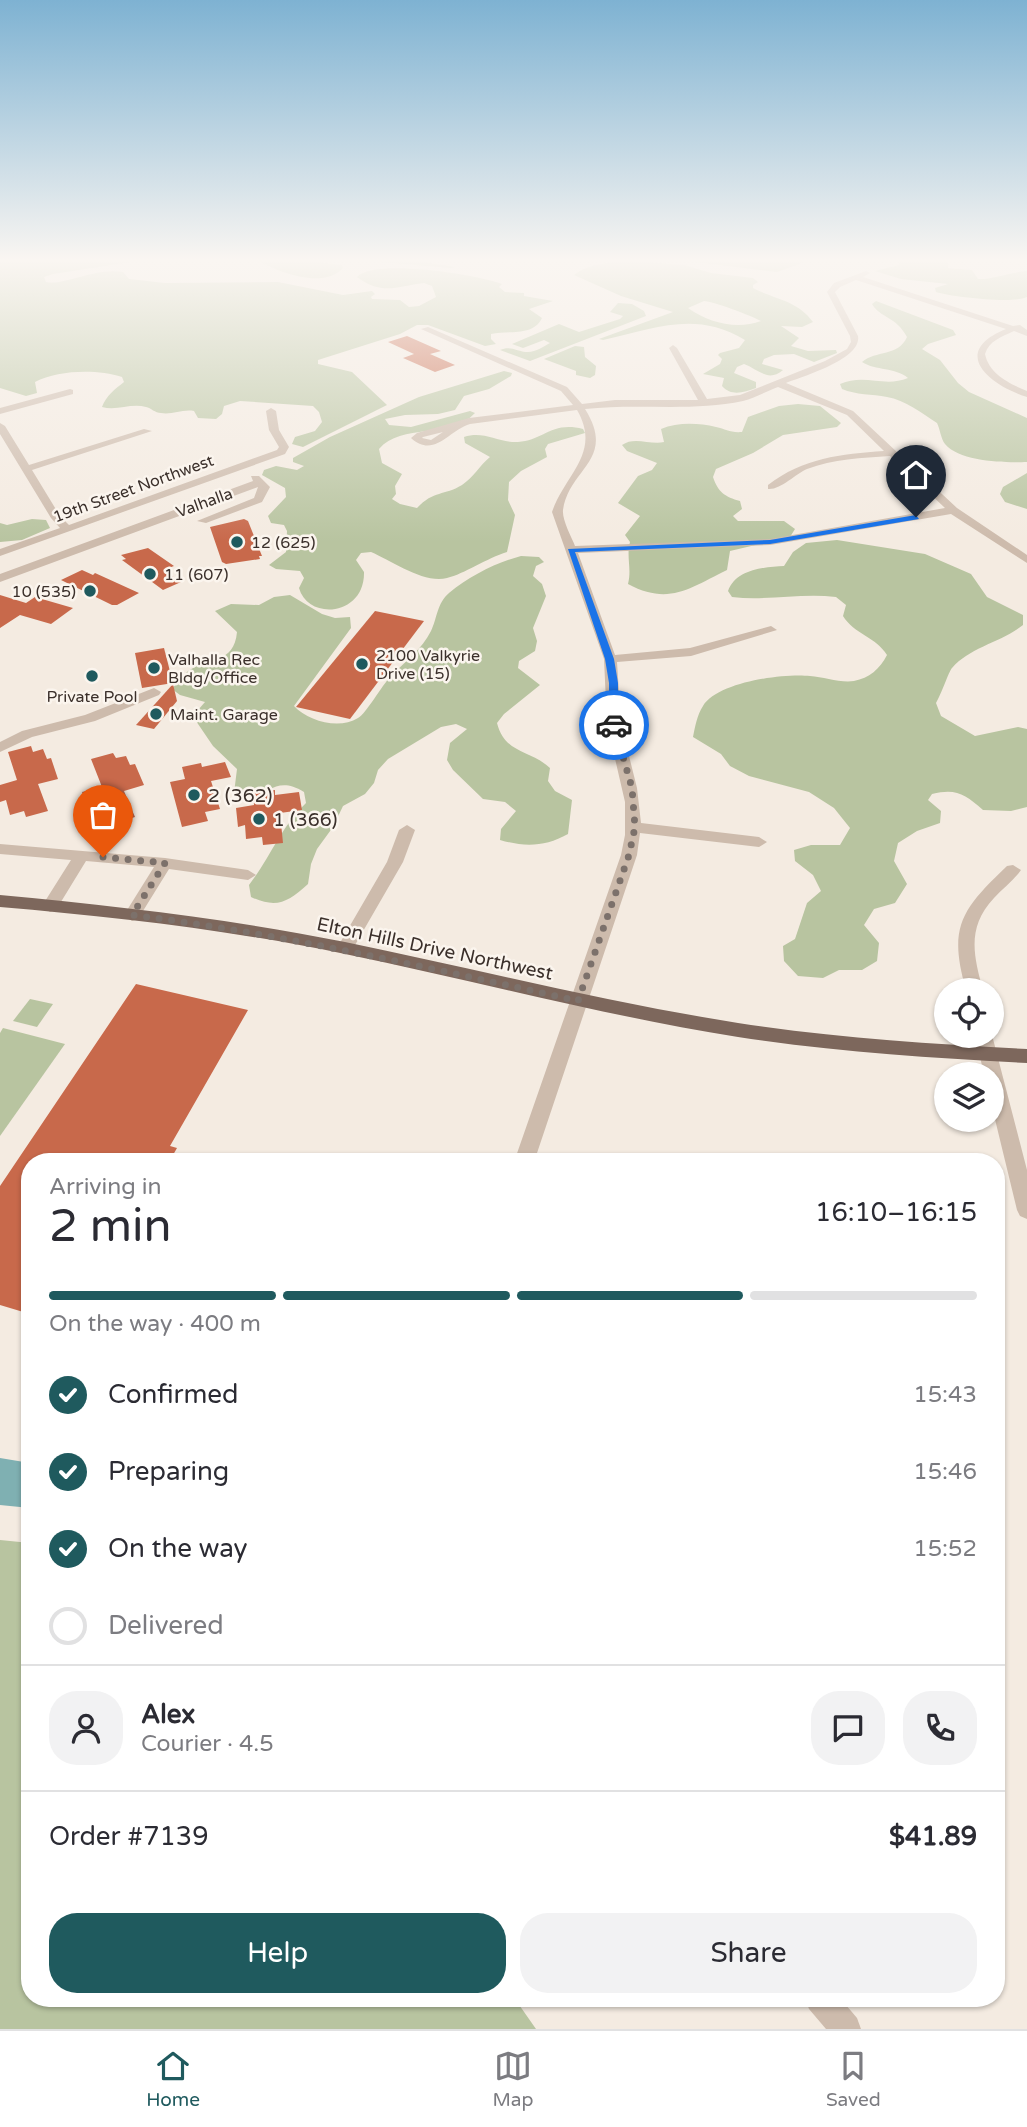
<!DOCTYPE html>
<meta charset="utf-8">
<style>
body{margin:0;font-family:"Varela Round",sans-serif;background:#f2f2f3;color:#2b2b33;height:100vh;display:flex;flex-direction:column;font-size:26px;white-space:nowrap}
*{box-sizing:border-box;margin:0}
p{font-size:23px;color:#7c7c81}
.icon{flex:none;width:38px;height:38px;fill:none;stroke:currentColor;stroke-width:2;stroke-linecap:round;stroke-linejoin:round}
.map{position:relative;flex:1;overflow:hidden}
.panel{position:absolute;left:21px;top:1153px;width:984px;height:854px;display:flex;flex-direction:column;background:#fff;border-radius:28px;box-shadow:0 2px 5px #0004}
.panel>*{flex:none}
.buttons{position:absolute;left:934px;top:978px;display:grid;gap:14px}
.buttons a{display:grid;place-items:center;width:70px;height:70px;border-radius:50%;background:#fff;box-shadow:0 2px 5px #0004;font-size:35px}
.pin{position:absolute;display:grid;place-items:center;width:60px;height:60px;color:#fff;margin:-72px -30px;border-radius:50% 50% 50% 0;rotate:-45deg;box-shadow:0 0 7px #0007}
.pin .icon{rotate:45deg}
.courier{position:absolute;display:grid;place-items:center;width:70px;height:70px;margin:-35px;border:5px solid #1a73e8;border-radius:50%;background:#fff;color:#222;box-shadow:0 2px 9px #0007}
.head em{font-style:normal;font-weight:600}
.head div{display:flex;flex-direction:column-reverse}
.head{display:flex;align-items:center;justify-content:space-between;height:119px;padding:0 28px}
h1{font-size:46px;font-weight:600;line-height:52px}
.bar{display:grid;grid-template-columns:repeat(4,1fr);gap:10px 7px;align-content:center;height:84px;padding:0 28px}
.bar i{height:9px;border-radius:5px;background:#e1e1e2}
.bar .current{background:#1f5a5e}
.bar p{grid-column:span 4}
.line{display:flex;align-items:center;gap:18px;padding:0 28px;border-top:2px solid #e1e1e2}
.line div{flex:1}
.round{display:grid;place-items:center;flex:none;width:74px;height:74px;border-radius:28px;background:#f2f2f3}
ol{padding:0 28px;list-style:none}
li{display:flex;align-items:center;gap:21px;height:77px}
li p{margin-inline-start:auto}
li .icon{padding:7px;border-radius:50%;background:#1f5a5e;color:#fff;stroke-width:4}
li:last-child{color:#7c7c81}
li i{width:38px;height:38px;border:4px solid #e1e1e2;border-radius:50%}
.primary-button{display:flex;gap:14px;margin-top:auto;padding:14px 28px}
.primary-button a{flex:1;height:80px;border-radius:28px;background:#1f5a5e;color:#fff;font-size:28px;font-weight:600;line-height:80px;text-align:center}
.primary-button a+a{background:#f2f2f3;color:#2b2b33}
.menu{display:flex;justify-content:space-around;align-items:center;height:98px;border-top:2px solid #e1e1e2;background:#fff;font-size:19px;color:#7c7c81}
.menu a{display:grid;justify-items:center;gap:4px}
.menu .current{color:#1f5a5e}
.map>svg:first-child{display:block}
.green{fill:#b8c4a0;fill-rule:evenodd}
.water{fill:#7fb0b2}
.building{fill:#c8694b}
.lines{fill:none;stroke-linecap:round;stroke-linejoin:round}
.minor{fill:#cdbbac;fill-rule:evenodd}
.major{fill:#7d675c;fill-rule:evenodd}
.route{fill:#1a73e8}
.done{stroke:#7c716b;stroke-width:7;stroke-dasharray:0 12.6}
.poi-dot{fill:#1f5a5e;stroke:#fbf5ee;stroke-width:2.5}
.labels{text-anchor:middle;stroke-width:5;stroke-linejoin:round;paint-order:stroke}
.far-street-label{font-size:16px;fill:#3b302b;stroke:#fbf5ee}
.far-poi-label{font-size:16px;fill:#3b302b;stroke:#fbf5ee;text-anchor:start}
.poi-label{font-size:19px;fill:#3b302b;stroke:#fbf5ee;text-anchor:start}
.street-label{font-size:19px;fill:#3b302b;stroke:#fbf5ee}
</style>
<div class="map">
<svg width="1027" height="2029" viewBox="0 0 1027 2029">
<rect width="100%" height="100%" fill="#f4ebe1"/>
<g class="green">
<path d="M0,258H187L150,259L53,274L44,277L46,282C64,286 95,267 123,272L129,279L165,283L278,282L343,295L372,291L375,294L371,297L372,299L400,300L409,307L419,306L436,297L432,286L424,283C397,286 383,296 357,277C374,258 478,275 502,284L499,287L505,292L524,293V296L553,301L529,309L542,318C533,337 508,330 491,334V339L496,344L485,346L428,325H417L400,334L318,360V364L352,372L387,405L303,447L292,444L295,437L315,431L322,422L319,412L313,406L240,401L224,406L222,414L216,419L198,418L194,411C182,409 172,415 161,413C155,413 151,408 146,407C131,403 117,411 102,407C106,396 115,389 124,382L122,377C97,369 58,370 35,382L37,393L26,396L0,388Z"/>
<path d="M283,258L342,265L343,268C323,290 277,272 256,259Z"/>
<path d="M334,258H399L455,267L451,268Z"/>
<path d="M663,258H816L777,272Z"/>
<path d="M899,258H942L948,263V268L972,270L978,279C990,280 1012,272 1027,271V297C1014,304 952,297 936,292L935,288L948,284L901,279L875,271L899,265Z"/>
<path d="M632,261L684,265L711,273L753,278L758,282L753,285V288C776,300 797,300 813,322L802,327L781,326L799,338L791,346L808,351L836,350L837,353L814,362L794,354L774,355L764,359L762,364L783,370C768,383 758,369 744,364L737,367L734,373L756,382V388C744,392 732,397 722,386L724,378L703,374L720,364L722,359L718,355L720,353L739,348L745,340C694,310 656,329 603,340L599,339L673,312L621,296L574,275C589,263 613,262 632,261ZM704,301C713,301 752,316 761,321C737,330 709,323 688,308Z"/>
<path d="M876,301L953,330L956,335L928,344L922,349L940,360L958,383L969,392L1027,418V462C1006,463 960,462 945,444C941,439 940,429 937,423C922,413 905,400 887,397C872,394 856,395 842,389L840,384C865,373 884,388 908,378C895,367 876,371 862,362C876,350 898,357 907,337C896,316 880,318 872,304Z"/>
<path d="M618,303L632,304L644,311L646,316L530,361L500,350C511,345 517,352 528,352C536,352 544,346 550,343L544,340L523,348L512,344L559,324L579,332L620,319L623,316L610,312Z"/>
<path d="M575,346L584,347L585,357L596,366L595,375L590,378L576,375V371L544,359Z"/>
<path d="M504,371L512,373L511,376L489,389L464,396L455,410L438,414L405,415L385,419L389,425L411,427L470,411L475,413C451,439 401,423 379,449L382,463L402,474L395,486L396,494L392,499L400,504L417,508C434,490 444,496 462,485C474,477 479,466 490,457L465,443L464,437C484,430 498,443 518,442C543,441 551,421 583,429L585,433L548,444L545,449L547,457L521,471L509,482L508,500L515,515L507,552C487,558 464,574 447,578C424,584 392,561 371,552L361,553L356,560L364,572C365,616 308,621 299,588L304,578L300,571L276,569L269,565L286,552L287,531L284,525L271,523L268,516L286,497L285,488L262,475L264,470L276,466L297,470L304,466L293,462V458L330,437L419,397Z"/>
<path d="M798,404L820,406L841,423L837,427L783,435L753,453L716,469L713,477C718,492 725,497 740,501L742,509L733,516L738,521H784L795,529L790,537L730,551L727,570C690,588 669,606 628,584C632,568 626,557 630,542L625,535L640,516L618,503L638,476L652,470L657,463L627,451L622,445C634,436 650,445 664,442L661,429C678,422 698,423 716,427C726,429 730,433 742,432L748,417L779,406Z"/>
<path d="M1027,473V509L1005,502L1000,494L1003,487Z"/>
<path d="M32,519L46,520L50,528L22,540L0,542V523L7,525Z"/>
<path d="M837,540L925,554L971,574L987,597L1023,615V625C1002,642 970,647 952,668C949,671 941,695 936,703L941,716L975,736L1018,727L1027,729V807L1011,811L983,810C965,794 956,788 932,794L928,800L941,811L940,823L917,831L898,843L894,861L907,884L895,903L874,909L864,925L879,943L877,961L862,970H839L823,978L798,976L784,961L783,946L795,939L807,903L821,891L813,875L795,861L794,850L811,845H840L850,828L834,808L809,792L749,776L730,766L721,754L693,737C695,727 697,715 703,706C717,682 784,673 810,676C824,677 840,683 854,681C869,678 880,669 887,655C876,637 854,634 843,616L846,605L836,597C801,593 766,601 732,597L728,591C736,569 765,567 784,566L793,552L806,543Z"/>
<path d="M521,556L539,557L544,562L536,566L533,576L542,584L546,596L533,628L537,641L535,651L519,661L518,668L540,685L504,714L497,723C505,754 529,749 550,768L548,781L555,791L572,800L568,834C545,847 524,847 500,840L501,829L516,811L505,802L483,799L453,770L447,760L450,743L467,729L456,724L441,727L388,759L378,770L374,783L365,794L343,806L333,827L317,849L311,864L308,884C288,902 277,909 251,897L249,885C270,858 281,827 306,803L304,792C270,771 267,807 234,793L237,769L213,746L196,721L198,710L205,702L180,695L172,689C177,683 181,676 187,672C208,656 234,665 237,632L215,611L231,604L259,605L274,597L290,595L322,614L335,618L350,617L351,628L294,706C308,721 339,730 358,718C366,714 382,685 391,676C405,662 422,649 431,631C437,619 437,603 449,593C470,576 495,563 521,556Z"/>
<path d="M30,999L53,1004L37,1027L13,1021Z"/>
<path d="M3,1028L65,1044L0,1136V1033Z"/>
<path d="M0,1540L30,1543V1998L515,1999L536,2029H0Z"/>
</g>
<path class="water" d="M0,1458L30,1463V1508L0,1505Z"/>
<g class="building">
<path d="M407,336L441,351L430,354L455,365L435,372L403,358L414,354L388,342Z"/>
<path d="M244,519L248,521L262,556H259L260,559L226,564L222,562L210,527Z"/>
<path d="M148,548L174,566L163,570L181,582L163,590L122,560L126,559L121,555Z"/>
<path d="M82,570L93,575L95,573L139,593L117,605H112L61,580Z"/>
<path d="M0,595L26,603L35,597L73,608L51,624L20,615L0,628Z"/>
<path d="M375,611L424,621L350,719L296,707Z"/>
<path d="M164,648L173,683L142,688L135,653Z"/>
<path d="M173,684L177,701L154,729L136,725Z"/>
<path d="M31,746L33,752L43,749L47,759L51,758L58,779L38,784L48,811L26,817L24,811L10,815L6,800L0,802V785L17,780L8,752Z"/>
<path d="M113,753L116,758L126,756L130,765L135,764L144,785L124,791L135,817L114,824L112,818L98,821L92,807L88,808L82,792L102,787L91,759Z"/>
<path d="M225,762L231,777L211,781L220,809L205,812L208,821L182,827L170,782L185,779L182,767L201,763L202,767Z"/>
<path d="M275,790V795L299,792L302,810L280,813L283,843L263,845L262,837L246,839L245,825L238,827L236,808L254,805L253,793Z"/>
<path d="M136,984L248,1010L170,1146L177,1148L169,1162H30V1314L0,1305V1186Z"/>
</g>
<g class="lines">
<g class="minor">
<path d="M866,271L870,273L863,277L1013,326L1020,325L1027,330V336L1014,331C1001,337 989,341 985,354C989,374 1010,384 1027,391V397C989,385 949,352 1006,329L856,280L840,287L835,292L858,336C862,359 804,376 786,383L853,411L957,508L1027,555V563L951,514L770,545L578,553L615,655L690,648L771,626L777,630L691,656L617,662L621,724L637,788L641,823L759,837L767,842L759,847L640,833L637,855L534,1162H514L621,855L625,835V802L607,724L604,659L552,512C565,474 602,453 577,410L470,424C449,430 434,459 411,438L417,433L469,418L573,405L561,391L421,329L428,327L567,387L582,404L615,400H698L669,348L673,345L677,348L707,399L740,395L825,361L847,349L851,342L850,336L827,292L834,283ZM778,387L847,415L884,451C841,454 803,458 768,485V489C781,490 795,474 807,469C833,459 862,458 890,456L945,508L770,539L575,546C571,536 562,520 563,510C569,468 617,460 585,409C638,403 692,412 743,401C755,398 767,391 778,387ZM443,432L431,440L422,438L423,437Z"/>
<path d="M70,389L73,390V394L0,414V408Z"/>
<path d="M271,408L276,411L279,430L289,447L285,454L0,556V549L60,528L51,518L0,434V423L5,426L29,465L144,429L152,431L32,470L60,516L69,525L277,450L279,447L269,430L266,411Z"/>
<path d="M251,476H259L270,487L262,502L206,523L197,521L254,498L258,487L0,582V574L253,481Z"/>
<path d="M154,688L161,692L159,695L95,721L32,737L0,752V742L22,731L85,715Z"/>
<path d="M407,825L415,830L403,862L351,952H339L337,948L387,862L399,830Z"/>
<path d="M0,844L165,858L248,870L256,875L248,880L169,869L138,919L132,921L124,915L154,867L86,861L56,910L50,912L42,906L71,860L0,854Z"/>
<path d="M1013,865L1021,870C1014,880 1003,888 994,898C967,927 973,954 983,990H966C948,927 961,910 1007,866Z"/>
<path d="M992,1035L1027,1170V1219L1020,1216L1017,1210L992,1107V1074H984L975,1036Z"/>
<path d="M805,1998H840L857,2018L861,2029H826L809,2009Z"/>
</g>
<path class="major" d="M0,895C116,906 231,919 345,942C476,969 606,1002 738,1023C834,1038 930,1044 1027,1049V1063C930,1058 834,1052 738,1037C606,1016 476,981 345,954C231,930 116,917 0,907Z"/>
</g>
<linearGradient id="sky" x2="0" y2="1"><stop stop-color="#7eb2d2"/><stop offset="0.48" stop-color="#faf6f2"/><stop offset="1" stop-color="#faf6f2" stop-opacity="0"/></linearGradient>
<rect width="1027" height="542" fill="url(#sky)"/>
<path class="route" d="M916,515L919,519L770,544L575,552L614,659L618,683V725L614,728L609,725V683L605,659L568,549L770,540Z"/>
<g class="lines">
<path class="done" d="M103,857L165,863L132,915C283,934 429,968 578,1001L629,855L635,827L632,788L614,725"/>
</g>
<g class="poi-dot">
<circle cx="237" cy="542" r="7"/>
<circle cx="150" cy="574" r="7"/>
<circle cx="90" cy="591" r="7"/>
<circle cx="362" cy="664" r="7"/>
<circle cx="154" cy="668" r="7"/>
<circle cx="92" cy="676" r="7"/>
<circle cx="156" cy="714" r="7"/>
<circle cx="194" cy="795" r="7"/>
<circle cx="259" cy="819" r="7"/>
</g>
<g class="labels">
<g class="far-street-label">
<text transform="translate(133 488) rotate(-20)" y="6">19th Street Northwest</text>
<text transform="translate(204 502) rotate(-20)" y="6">Valhalla</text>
</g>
<g class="far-poi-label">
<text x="251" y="548">12 (625)</text>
<text x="164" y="580">11 (607)</text>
<text x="76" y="597" text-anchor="end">10 (535)</text>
<text x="376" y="661">2100 Valkyrie<tspan x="376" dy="18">Drive (15)</tspan></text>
<text x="168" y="665">Valhalla Rec<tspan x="168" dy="18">Bldg/Office</tspan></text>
<text x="92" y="702" text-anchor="middle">Private Pool</text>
<text x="170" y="720">Maint. Garage</text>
</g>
<g class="poi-label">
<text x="208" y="802">2 (362)</text>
<text x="273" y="826">1 (366)</text>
</g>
<g class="street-label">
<text transform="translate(435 948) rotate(12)" y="7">Elton Hills Drive Northwest</text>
</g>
</g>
</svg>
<div class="buttons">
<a><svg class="icon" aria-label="locate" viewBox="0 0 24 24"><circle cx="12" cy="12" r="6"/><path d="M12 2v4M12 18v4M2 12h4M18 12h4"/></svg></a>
<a><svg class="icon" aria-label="layers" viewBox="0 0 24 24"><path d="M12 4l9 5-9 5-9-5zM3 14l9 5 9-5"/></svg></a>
</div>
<div class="pin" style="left:103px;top:857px;background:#ea580c"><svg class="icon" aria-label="bag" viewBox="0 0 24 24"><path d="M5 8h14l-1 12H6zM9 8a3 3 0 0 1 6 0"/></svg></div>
<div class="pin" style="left:916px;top:517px;background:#1f2937"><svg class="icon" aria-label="home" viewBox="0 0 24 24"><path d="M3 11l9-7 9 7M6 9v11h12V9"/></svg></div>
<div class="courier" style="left:614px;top:725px"><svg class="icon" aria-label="car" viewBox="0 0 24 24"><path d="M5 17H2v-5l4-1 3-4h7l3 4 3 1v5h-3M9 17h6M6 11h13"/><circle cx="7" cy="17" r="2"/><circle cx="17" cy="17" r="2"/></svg></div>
<section class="panel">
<div class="head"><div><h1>2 min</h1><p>Arriving in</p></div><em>16:10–16:15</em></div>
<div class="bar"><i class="current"></i><i class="current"></i><i class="current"></i><i></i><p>On the way · 400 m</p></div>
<ol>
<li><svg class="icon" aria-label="check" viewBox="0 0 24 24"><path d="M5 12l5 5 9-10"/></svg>Confirmed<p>15:43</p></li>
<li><svg class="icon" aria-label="check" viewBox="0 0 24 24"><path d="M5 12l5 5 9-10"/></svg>Preparing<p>15:46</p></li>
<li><svg class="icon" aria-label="check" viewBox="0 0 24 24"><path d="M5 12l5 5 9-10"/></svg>On the way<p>15:52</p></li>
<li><i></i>Delivered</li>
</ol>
<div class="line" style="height:126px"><a class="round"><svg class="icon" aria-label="person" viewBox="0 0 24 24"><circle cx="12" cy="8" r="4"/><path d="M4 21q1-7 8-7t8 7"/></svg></a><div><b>Alex</b><p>Courier · 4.5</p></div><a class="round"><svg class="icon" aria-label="chat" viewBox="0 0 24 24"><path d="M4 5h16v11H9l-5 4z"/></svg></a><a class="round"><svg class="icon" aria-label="phone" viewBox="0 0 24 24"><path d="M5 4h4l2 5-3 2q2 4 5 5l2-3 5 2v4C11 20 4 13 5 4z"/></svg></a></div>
<div class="line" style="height:91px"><div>Order #7139</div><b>$41.89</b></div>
<div class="primary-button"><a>Help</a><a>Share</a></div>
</section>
</div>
<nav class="menu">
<a class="current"><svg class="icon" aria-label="home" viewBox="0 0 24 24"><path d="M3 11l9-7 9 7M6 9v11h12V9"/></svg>Home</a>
<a><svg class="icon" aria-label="map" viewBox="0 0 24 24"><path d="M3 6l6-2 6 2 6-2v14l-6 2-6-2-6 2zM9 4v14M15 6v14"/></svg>Map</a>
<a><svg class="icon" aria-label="saved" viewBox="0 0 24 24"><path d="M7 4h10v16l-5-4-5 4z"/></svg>Saved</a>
</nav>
